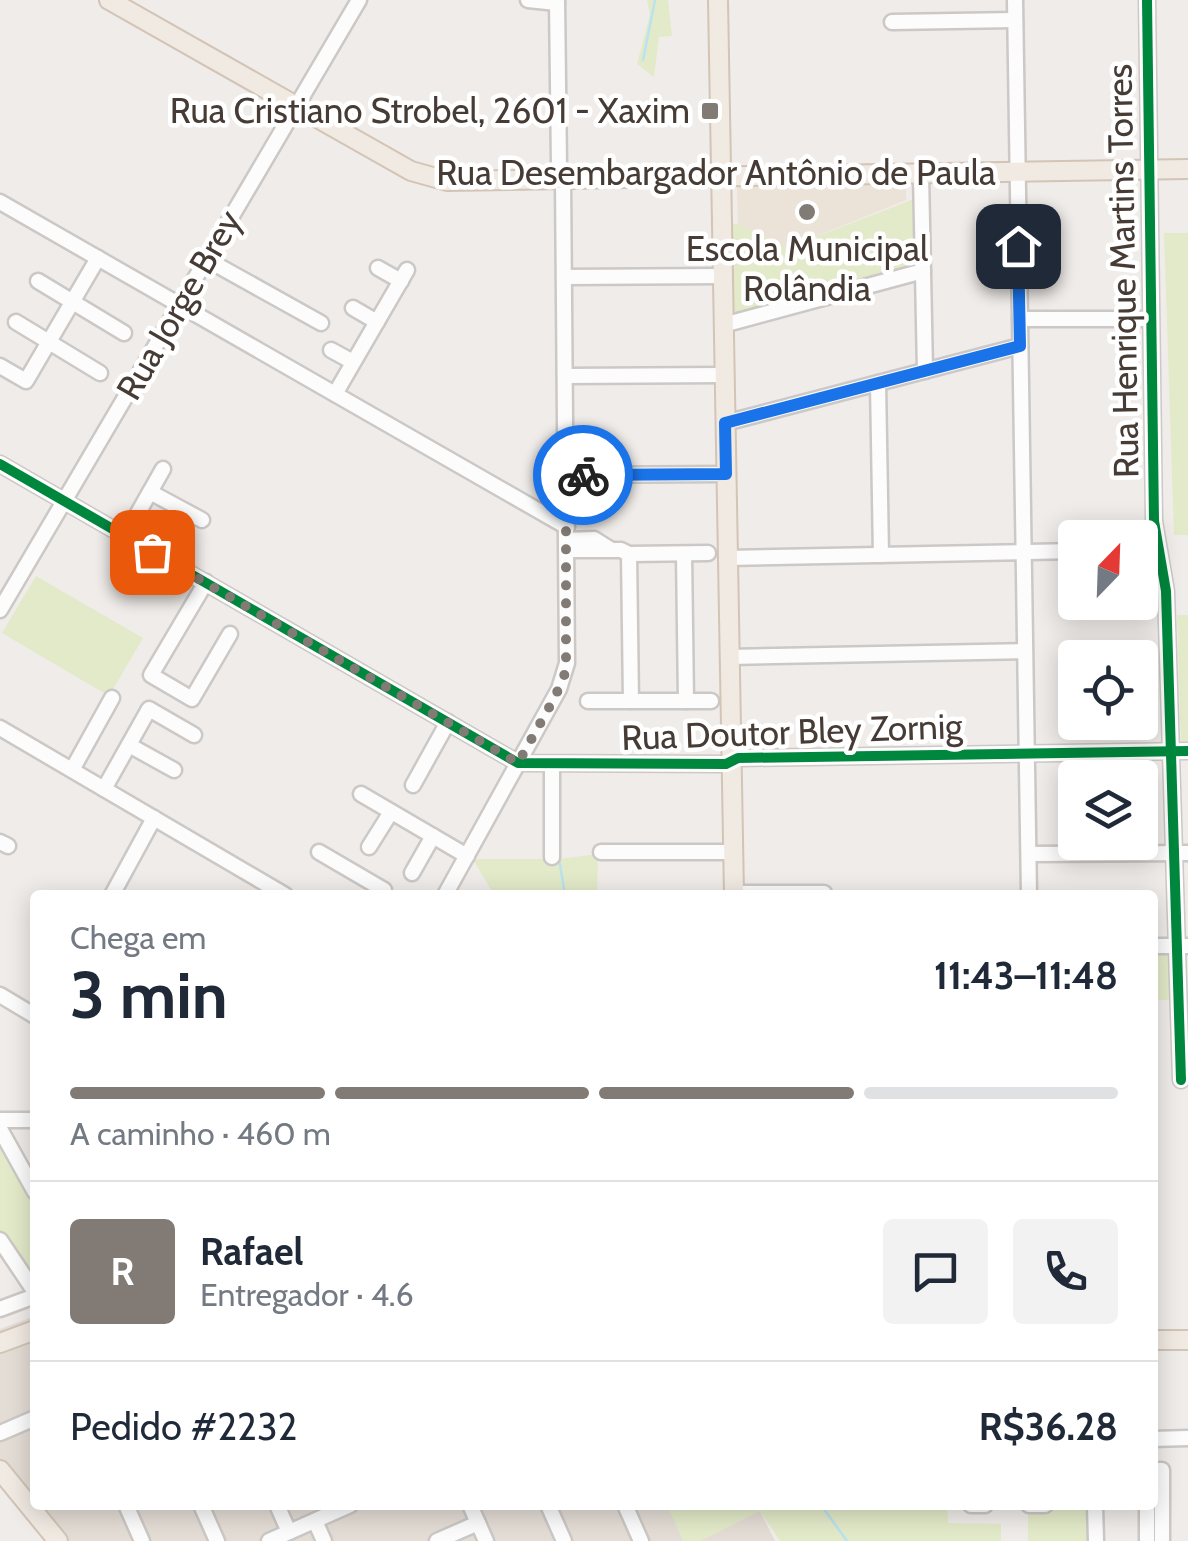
<!DOCTYPE html>
<html lang="pt">
<meta charset="utf-8">
<style>
body{margin:0;font-family:Cabin,sans-serif;background:#f2f2f3;color:#1f2937;height:100vh;display:flex;flex-direction:column;font-size:38px;white-space:nowrap}
*{box-sizing:border-box;margin:0}
p{font-size:32px;color:#747a83}
.icon{flex:none;width:55px;height:55px;fill:none;stroke:currentColor;stroke-width:2;stroke-linecap:round;stroke-linejoin:round}
.map{position:relative;flex:1;overflow:hidden}
.drawer{position:absolute;left:30px;top:890px;width:1128px;height:620px;display:flex;flex-direction:column;background:#fff;border-radius:10px;box-shadow:0 5px 25px #0003}
.drawer>*{flex:none}
.needle{width:65px;rotate:23deg}
.fabs{position:absolute;left:1058px;top:520px;display:grid;gap:20px}
.fabs a{display:grid;place-items:center;width:100px;height:100px;border-radius:10px;background:#fff;box-shadow:0 5px 25px #0003;font-size:50px}
.pin{position:absolute;display:grid;place-items:center;width:85px;height:85px;color:#fff;margin:-42px;border-radius:20px;box-shadow:0 5px 15px #0006}
.courier{position:absolute;display:grid;place-items:center;width:100px;height:100px;margin:-50px;border:8px solid #1a73e8;border-radius:50%;background:#fff;color:#222;box-shadow:0 2px 12px #0007}
.summary em{font-style:normal;font-weight:800}
.summary div{display:flex;flex-direction:column-reverse}
.summary{display:flex;align-items:center;justify-content:space-between;height:170px;padding:0 40px}
h1{font-size:65px;font-weight:800;line-height:75px}
.bar{display:grid;grid-template-columns:repeat(4,1fr);gap:15px 10px;align-content:center;height:120px;padding:0 40px}
.bar i{height:12px;border-radius:8px;background:#e0e1e3}
.bar .selected{background:#827a74}
.bar p{grid-column:span 4}
.line{display:flex;align-items:center;gap:25px;padding:0 40px;border-top:2px solid #e0e1e3}
.line div{flex:1}
.round{display:grid;place-items:center;flex:none;width:105px;height:105px;border-radius:10px;background:#f2f2f3}
.map>svg:first-child{display:block}
.residential{fill:#e4ddd6}
.education{fill:#ebe2d8}
.green{fill:#e3eac9}
.lines{fill:none;stroke-linecap:round;stroke-linejoin:round}
.stream{stroke:#b9e3ee;stroke-width:2.5}
.minor-casing{stroke:#ccc8c5;stroke-width:19}
.major-casing{stroke:#d2c4b6;stroke-width:22}
.minor{stroke:#fdfcfc;stroke-width:14}
.major{stroke:#f1eae3;stroke-width:18}
.cycleway-casing{stroke:#fff;stroke-width:16}
.cycleway{stroke:#00873e;stroke-width:10}
.done{stroke:#827a74;stroke-width:10;stroke-dasharray:0 18}
.route{stroke:#1a73e8;stroke-width:12}
.poi-dot{fill:#827a74;stroke:#fff;stroke-width:4}
.labels{text-anchor:middle;stroke-width:9;stroke-linejoin:round;paint-order:stroke}
.poi-label{font-size:35px;fill:#463c35;stroke:#fff;text-anchor:end}
.street-label{font-size:35px;fill:#463c35;stroke:#fff}
</style>
<div class="map">
<svg width="1188" height="1541" viewBox="0 0 1188 1541">
<rect width="100%" height="100%" fill="#f0ece9"/>
<path class="residential" d="M35,1316V1505H737L760,1511L775,1541H50L0,1470V1329Z"/>
<path class="education" d="M906,180V200L787,248L738,224L737,184Z"/>
<g class="green">
<path d="M647,0H668L672,36L659,37L654,77L637,64L650,15Z"/>
<path d="M914,199L915,268L732,319L730,224H738L787,248Z"/>
<path d="M1188,233V535H1174L1164,233Z"/>
<path d="M36,576L143,638L109,696L2,633Z"/>
<path d="M1177,615H1188V744L1181,745Z"/>
<path d="M598,854L597,895H494L473,859H559Z"/>
<path d="M1152,953H1170V1000H1153Z"/>
<path d="M0,1140L35,1198V1286L0,1232Z"/>
<path d="M667,1505H947L948,1523L1001,1524V1541H780L760,1511L700,1541H683Z"/>
<rect x="1028" y="1510" width="62" height="31"/>
</g>
<g class="lines">
<g class="stream">
<path d="M643,60L655,0"/>
<path d="M559,859L565,895"/>
<path d="M821,1505L847,1541"/>
</g>
<defs>
<g id="minor">
<path d="M528,0L557,3"/>
<path d="M1015,0L1029,895"/>
<path d="M1147,0L1154,521L1166,591L1181,1080"/>
<path d="M892,22L1015,20"/>
<path d="M921,174L925,371"/>
<path d="M0,202L567,527"/>
<path d="M206,259L321,323"/>
<path d="M378,268L401,281"/>
<path d="M564,277L723,276"/>
<path d="M38,281L124,333"/>
<path d="M353,308L377,322"/>
<path d="M1020,319H1151"/>
<path d="M16,322L100,373"/>
<path d="M723,325L923,271"/>
<path d="M331,350L353,362"/>
<path d="M0,366L26,381L98,258"/>
<path d="M565,376L724,375"/>
<path d="M878,383L881,555"/>
<path d="M335,394L407,270"/>
<path d="M725,423L1020,346"/>
<path d="M0,464L518,763L726,764L738,758L1188,751"/>
<path d="M566,475L726,474"/>
<path d="M150,492L202,520"/>
<path d="M125,536L163,469"/>
<path d="M567,540L594,539L610,549"/>
<path d="M567,550H621L629,554L708,553"/>
<path d="M629,554L631,701"/>
<path d="M684,554L686,701"/>
<path d="M728,558L1075,551"/>
<path d="M206,582L151,675L192,699L230,634"/>
<path d="M0,610L359,0"/>
<path d="M729,657L1025,651"/>
<path d="M588,701H711"/>
<path d="M0,728L285,895"/>
<path d="M129,745L174,770"/>
<path d="M552,765V857"/>
<path d="M72,770L112,698"/>
<path d="M413,785L448,722"/>
<path d="M104,789L149,709L194,735"/>
<path d="M361,794L467,856"/>
<path d="M0,842L8,846"/>
<path d="M369,847L391,812"/>
<path d="M319,852L384,890"/>
<path d="M601,852H733"/>
<path d="M1029,854L1188,853"/>
<path d="M412,873L433,836"/>
<path d="M734,893H824"/>
<path d="M112,895L154,818"/>
<path d="M445,895L559,689L567,663L563,180L559,165L557,0"/>
<path d="M1152,946H1188"/>
<path d="M0,995L35,1016"/>
<path d="M0,1120H35"/>
<path d="M0,1129L35,1192"/>
<path d="M0,1240L35,1292"/>
<path d="M0,1309L35,1296"/>
<path d="M0,1433L35,1418"/>
<path d="M1152,1439L1188,1438"/>
<path d="M1152,1470H1162V1541"/>
<path d="M126,1505L142,1541"/>
<path d="M201,1505L217,1541"/>
<path d="M277,1505L289,1532"/>
<path d="M470,1505L486,1541"/>
<path d="M548,1505L564,1541"/>
<path d="M625,1505L641,1541"/>
<path d="M971,1505H985"/>
<path d="M1029,1505H1045"/>
<path d="M1095,1505L1096,1541"/>
<path d="M1147,1505V1541"/>
<path d="M315,1521L324,1541"/>
<path d="M269,1541L350,1505"/>
<path d="M437,1541L478,1523"/>
</g>
<g id="major">
<path d="M109,0L411,171L447,181L1188,169"/>
<path d="M718,0L734,895"/>
<path d="M1152,1340H1188"/>
<path d="M0,1343L35,1330"/>
<path d="M0,1470L58,1541"/>
</g>
</defs>
<use href="#minor" class="minor-casing"/>
<use href="#major" class="major-casing"/>
<use href="#minor" class="minor"/>
<use href="#major" class="major"/>
<defs>
<g id="cycleway">
<path d="M1147,0L1154,521L1166,591L1181,1080"/>
<path d="M0,464L518,763L726,764L738,758L1188,751"/>
</g>
</defs>
<use href="#cycleway" class="cycleway-casing"/>
<use href="#cycleway" class="cycleway"/>
</g>
<g class="lines">
<path class="done" d="M152,552L518,763L555,697L566,671V475H583"/>
<path class="route" d="M583,475L726,474L725,423L1020,346L1018,246"/>
</g>
<g class="poi-dot">
<rect x="700" y="101" width="20" height="20" rx="5"/>
<circle cx="807" cy="212" r="10"/>
</g>
<g class="labels">
<g class="poi-label">
<text x="690" y="123">Rua Cristiano Strobel, 2601 - Xaxim</text>
<text x="807" y="261" text-anchor="middle">Escola Municipal<tspan x="807" dy="40">Rolândia</tspan></text>
</g>
<g class="street-label">
<text x="716" y="185">Rua Desembargador Antônio de Paula</text>
<text transform="translate(1123 271) rotate(-91)" y="12">Rua Henrique Martins Torres</text>
<text transform="translate(179 305) rotate(-60)" y="12">Rua Jorge Brey</text>
<text transform="translate(792 732) rotate(-2)" y="12">Rua Doutor Bley Zornig</text>
</g>
</g>
</svg>
<div class="fabs">
<a><svg class="needle" viewBox="-14 -14 28 28"><path d="M0-13l5 13h-10z" fill="#e53935"/><path d="M0 13l5-13h-10z" fill="#747a83"/></svg></a>
<a><svg class="icon" aria-label="locate" viewBox="0 0 24 24"><circle cx="12" cy="12" r="6"/><path d="M12 2v4M12 18v4M2 12h4M18 12h4"/></svg></a>
<a><svg class="icon" aria-label="layers" viewBox="0 0 24 24"><path d="M12 4l9 5-9 5-9-5zM3 14l9 5 9-5"/></svg></a>
</div>
<div class="pin" style="left:152px;top:552px;background:#ea580c"><svg class="icon" aria-label="bag" viewBox="0 0 24 24"><path d="M5 8h14l-1 12H6zM9 8a3 3 0 0 1 6 0"/></svg></div>
<div class="pin" style="left:1018px;top:246px;background:#1f2937"><svg class="icon" aria-label="home" viewBox="0 0 24 24"><path d="M3 11l9-7 9 7M6 9v11h12V9"/></svg></div>
<div class="courier" style="left:583px;top:475px"><svg class="icon" aria-label="bike" viewBox="0 0 24 24"><circle cx="6" cy="16" r="4"/><circle cx="18" cy="16" r="4"/><path d="M6 16l4-8h5l3 8M10 8l3 8H6M13 5h3"/></svg></div>
<section class="drawer">
<div class="summary"><div><h1>3 min</h1><p>Chega em</p></div><em>11:43–11:48</em></div>
<div class="bar"><i class="selected"></i><i class="selected"></i><i class="selected"></i><i></i><p>A caminho · 460 m</p></div>
<div class="line" style="height:180px"><b class="round" style="background:#827a74;color:#fff">R</b><div><b>Rafael</b><p>Entregador · 4.6</p></div><a class="round"><svg class="icon" aria-label="chat" viewBox="0 0 24 24"><path d="M4 5h16v11H9l-5 4z"/></svg></a><a class="round"><svg class="icon" aria-label="phone" viewBox="0 0 24 24"><path d="M5 4h4l2 5-3 2q2 4 5 5l2-3 5 2v4C11 20 4 13 5 4z"/></svg></a></div>
<div class="line" style="height:130px"><div>Pedido #2232</div><b>R$36.28</b></div>
</section>
</div>
